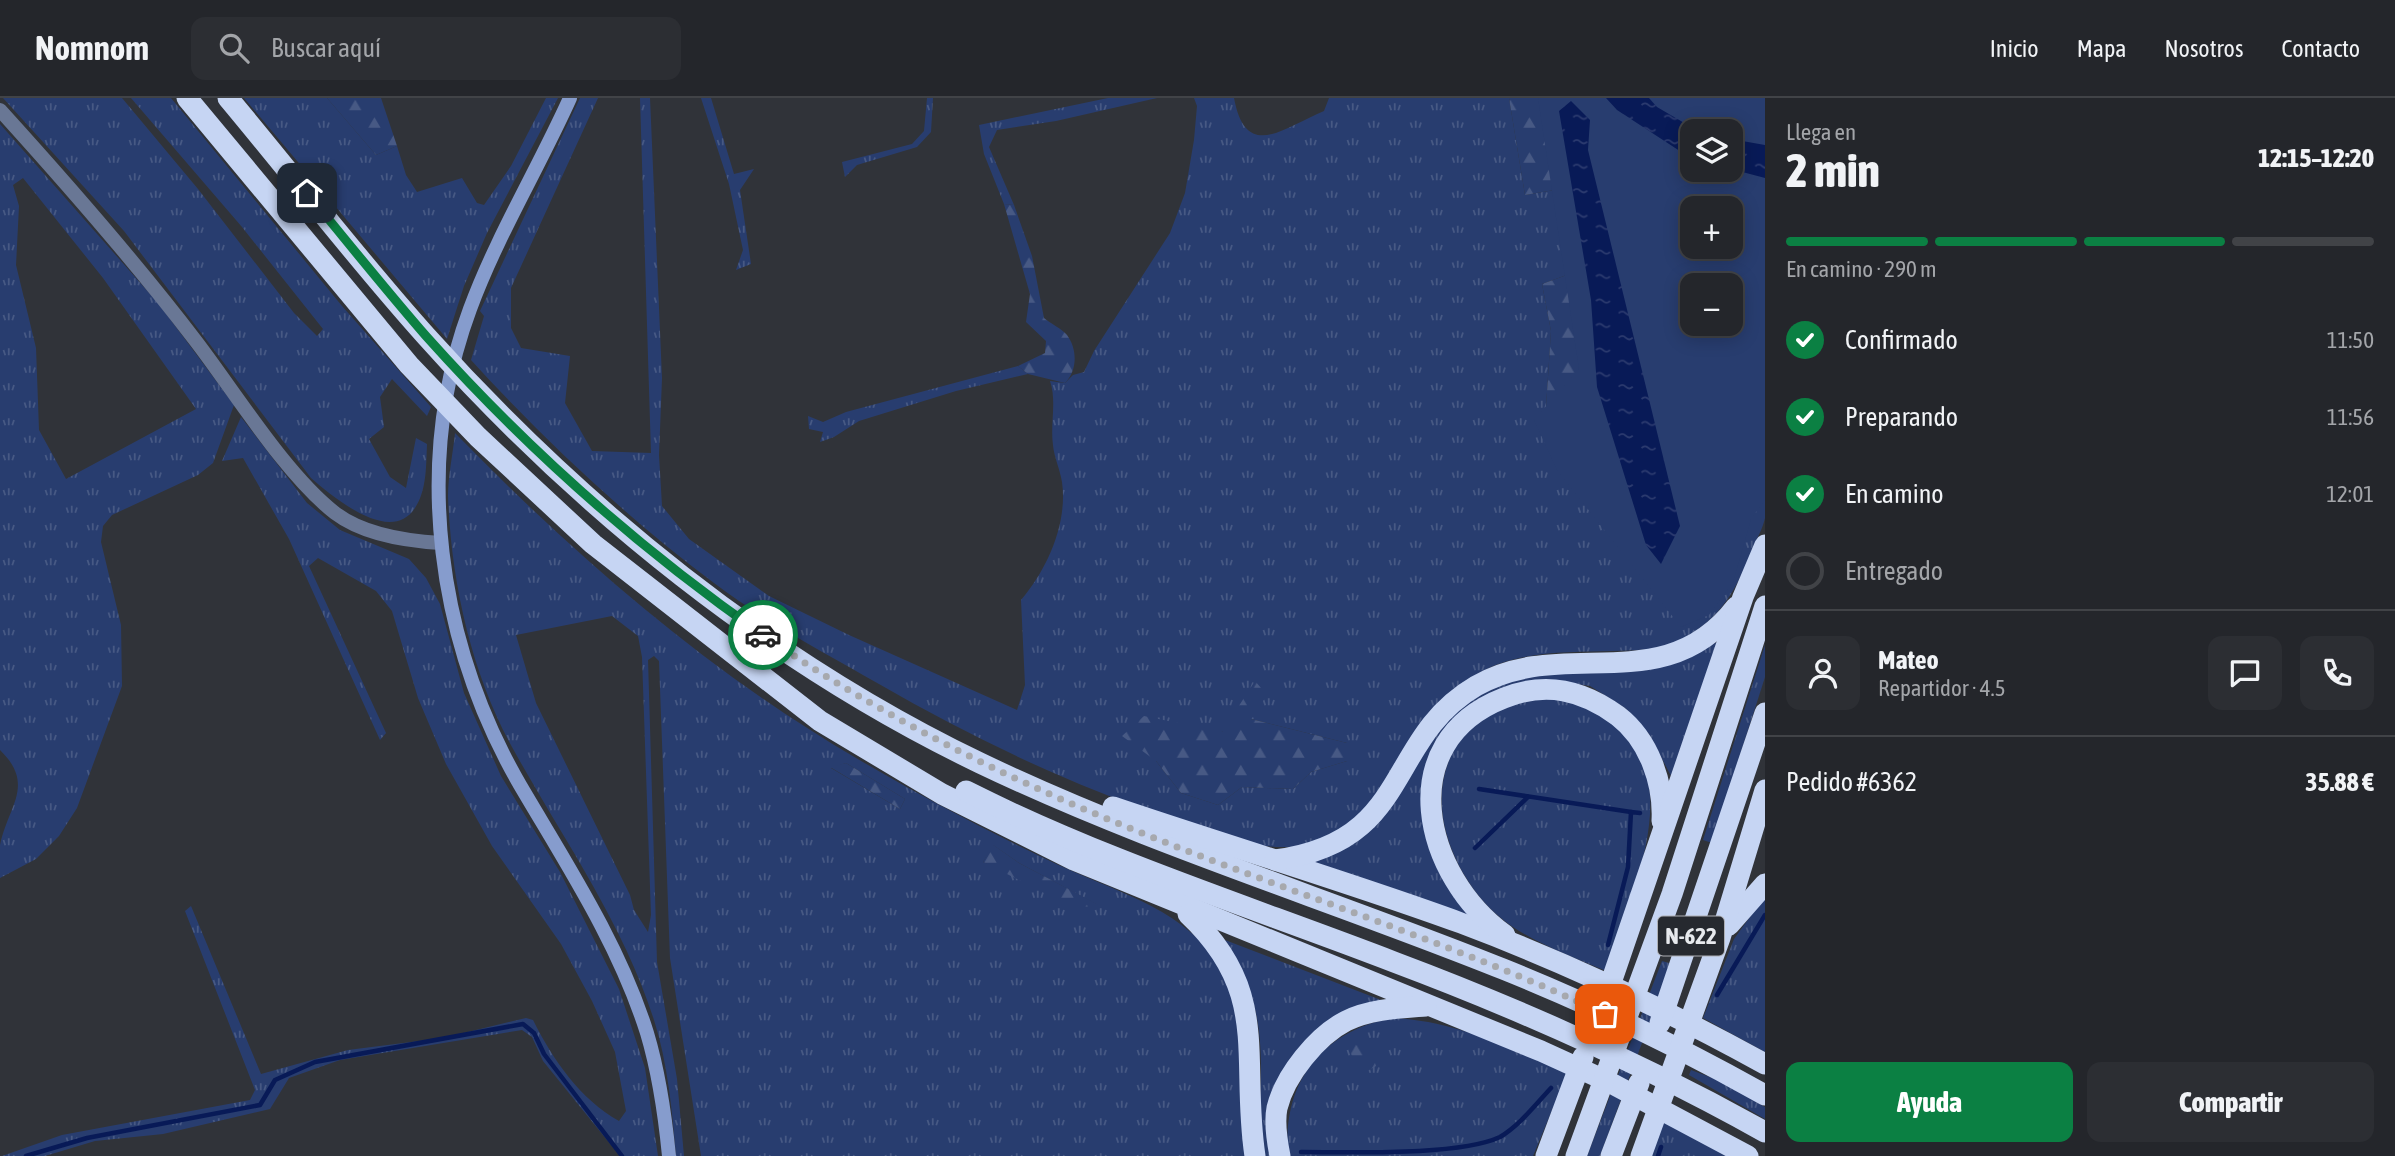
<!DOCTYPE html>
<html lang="es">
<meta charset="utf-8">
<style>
body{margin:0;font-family:"Asap Condensed",sans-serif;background:#2c2e33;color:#f1f3f6;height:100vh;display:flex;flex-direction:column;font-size:26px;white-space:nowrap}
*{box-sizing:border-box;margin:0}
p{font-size:23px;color:#a3a5a9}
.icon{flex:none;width:38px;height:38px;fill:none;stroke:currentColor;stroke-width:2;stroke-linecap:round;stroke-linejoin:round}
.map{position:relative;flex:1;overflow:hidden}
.sheet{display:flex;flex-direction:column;background:#24262b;width:630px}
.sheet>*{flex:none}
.fabs{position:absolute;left:1680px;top:21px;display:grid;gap:14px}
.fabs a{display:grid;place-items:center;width:63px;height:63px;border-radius:14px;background:#24262b;box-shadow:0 4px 18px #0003,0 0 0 2px #414347;font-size:35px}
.pin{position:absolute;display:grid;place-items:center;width:60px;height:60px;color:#fff;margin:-30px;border-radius:14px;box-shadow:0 4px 10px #0006}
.courier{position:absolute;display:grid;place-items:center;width:70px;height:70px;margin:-35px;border:5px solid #0b8043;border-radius:50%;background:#fff;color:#222;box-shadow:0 2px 9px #0007}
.headline em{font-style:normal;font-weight:800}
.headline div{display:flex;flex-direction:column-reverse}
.headline{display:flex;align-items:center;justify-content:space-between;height:119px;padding:0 21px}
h1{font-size:46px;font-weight:800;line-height:52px}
.bar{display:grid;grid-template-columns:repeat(4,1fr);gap:10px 7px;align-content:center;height:84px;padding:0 21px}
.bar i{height:9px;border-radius:5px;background:#414347}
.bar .selected{background:#0b8043}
.bar p{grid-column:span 4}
.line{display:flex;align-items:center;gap:18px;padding:0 21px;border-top:2px solid #414347}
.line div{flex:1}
.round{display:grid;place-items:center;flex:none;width:74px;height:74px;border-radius:14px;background:#2c2e33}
ol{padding:0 21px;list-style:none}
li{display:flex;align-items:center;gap:21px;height:77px}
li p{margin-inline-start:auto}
li .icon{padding:7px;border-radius:50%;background:#0b8043;color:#fff;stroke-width:4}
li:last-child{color:#a3a5a9}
li i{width:38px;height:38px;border:4px solid #414347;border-radius:50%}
.primary-button{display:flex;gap:14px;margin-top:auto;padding:14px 21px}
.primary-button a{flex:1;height:80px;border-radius:14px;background:#0b8043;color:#fff;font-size:28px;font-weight:800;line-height:80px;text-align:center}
.primary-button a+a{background:#2c2e33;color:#f1f3f6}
header{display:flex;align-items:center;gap:42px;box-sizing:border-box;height:98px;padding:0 35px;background:#24262b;border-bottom:2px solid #414347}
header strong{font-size:33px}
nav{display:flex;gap:38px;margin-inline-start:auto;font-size:24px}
.search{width:490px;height:63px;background:#2c2e33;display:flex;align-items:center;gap:18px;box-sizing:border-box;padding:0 24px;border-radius:14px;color:#a3a5a9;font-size:26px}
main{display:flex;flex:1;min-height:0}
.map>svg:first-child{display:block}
.grass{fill:url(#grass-tufts);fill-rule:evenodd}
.forest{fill:url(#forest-firs)}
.park{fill:#283d6f;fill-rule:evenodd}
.water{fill:url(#water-ripples)}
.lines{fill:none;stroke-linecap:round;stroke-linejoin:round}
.stream{stroke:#081a57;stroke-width:4.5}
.street{stroke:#697795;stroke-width:14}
.secondary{stroke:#869ccd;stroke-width:14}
.highway{stroke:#c6d5f3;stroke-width:21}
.done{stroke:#a7a9ae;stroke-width:7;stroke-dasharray:0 12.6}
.route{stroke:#0b8043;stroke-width:9}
.labels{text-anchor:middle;stroke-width:5;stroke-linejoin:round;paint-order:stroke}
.shield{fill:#26292f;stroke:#adafb4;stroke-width:2}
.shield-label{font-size:23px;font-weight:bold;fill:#e7e9ed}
</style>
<header>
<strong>Nomnom</strong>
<div class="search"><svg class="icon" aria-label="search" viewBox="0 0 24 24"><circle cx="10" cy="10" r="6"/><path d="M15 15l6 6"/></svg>Buscar aquí</div>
<nav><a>Inicio</a><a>Mapa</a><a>Nosotros</a><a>Contacto</a></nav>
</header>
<main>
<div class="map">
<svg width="1765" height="1058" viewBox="0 0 1765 1058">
<defs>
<pattern id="grass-tufts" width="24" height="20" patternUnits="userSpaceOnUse" patternTransform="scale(1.75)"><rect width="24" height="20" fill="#283d6f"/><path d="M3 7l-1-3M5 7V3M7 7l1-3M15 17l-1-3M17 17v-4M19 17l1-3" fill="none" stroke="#475984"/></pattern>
<pattern id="forest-firs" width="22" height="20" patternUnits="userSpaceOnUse" patternTransform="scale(1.75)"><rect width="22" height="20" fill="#283d6f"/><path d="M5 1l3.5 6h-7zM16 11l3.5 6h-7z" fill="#475984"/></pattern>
<pattern id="water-ripples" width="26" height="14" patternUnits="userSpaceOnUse" patternTransform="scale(1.75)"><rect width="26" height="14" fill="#081a57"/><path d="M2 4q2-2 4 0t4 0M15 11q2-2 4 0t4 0" fill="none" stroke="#2c3b6f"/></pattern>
</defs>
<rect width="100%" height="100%" fill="#303339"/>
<g class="grass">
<path d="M3,0H122L198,91L294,215L317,238L323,231L242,129L131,0H171L342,208L431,309L427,318L392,281L380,299L384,329L369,341L390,379L406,390L416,340L427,346C426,367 427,392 415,410C390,448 332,398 311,380L124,133Z"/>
<path d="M244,0H327L376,57L397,48L406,77L417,94L462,80L477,105L484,107L511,68L546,0H558L487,135L464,188L447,241Z"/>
<path d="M580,0H598L511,190V230L521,250L570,258L565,305L592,353L651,355L640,0H650L662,280L659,357L662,408L689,441L769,498L849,537L1017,612L1025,587L1021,502C1047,472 1068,425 1062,384C1060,371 1054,359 1053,347C1050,326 1057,303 1050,283L1065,285L1073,277L1084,274L1094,253L1170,135L1185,95L1194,42L1197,8L1194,0H1234C1246,64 1283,30 1324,13L1329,0H1509L1525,97L1572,89L1586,170L1542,186L1551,233L1546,309L1692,72H1731L1765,80C1765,161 1765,242 1765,323C1765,352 1765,393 1765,420C1763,429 1758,439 1754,447C1738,489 1721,523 1678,543C1657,553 1635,552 1612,553C1568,554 1517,553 1479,575C1408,616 1393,718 1312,745C1266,759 1213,734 1170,720C1068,686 973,640 879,586C823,554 766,524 714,485C626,419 545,343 471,262L484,218L480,213ZM1692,110H1731V149H1692ZM1692,187H1731V226H1692ZM1251,621L1347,645V663L1311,674L1293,691L1242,689L1218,707L1181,695L1156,663Z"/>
<path d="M701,0H711L734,76L754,71L740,92L751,166L736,172L743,152L729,86Z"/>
<path d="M927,0H933L931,34L917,49L857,67L845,79L842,64L912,46L924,33Z"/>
<path d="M1108,0H1157L1056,23L997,32L989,49L1014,107L1004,106L984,56L979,27Z"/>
<path d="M0,26L158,205L234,307L213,365L198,377L112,417L103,428L101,444L121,527L122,588L77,710L59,738L36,761L0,780C0,770 0,757 0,747C8,708 36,687 0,652ZM23,80L103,180L196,311L66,381L39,332L36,250L16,167L19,108L13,87Z"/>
<path d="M1018,268L1028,276L956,293L859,323L834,339L820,344L823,334L809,331L808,318L823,324L846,314Z"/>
<path d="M241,319L307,405L340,432L409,461L426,480L440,506L464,595L501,678L560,774L619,891L645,970L658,1058H620L543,963L532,939L522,932L340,962L289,980L270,1011L163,1036L95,1043L45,1058H2L62,1037L250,1002L255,992L185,813L191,808L261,976L348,952L443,940L526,920L533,922C553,962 580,1001 619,1023L626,1013L615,954L592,903L561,846L492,748L446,666L418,600L392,513L376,493L318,460L309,468L386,635L380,642L289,441L243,360L222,363Z"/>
<path d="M455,335C575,458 707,573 856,660C919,697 983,731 1048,762C1100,788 1166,804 1206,849C1255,903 1236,992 1246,1058H701L670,860L659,563L654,558L648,562L657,864L677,981L684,1058H676C672,1012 668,966 654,922C623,824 561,738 512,649C471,574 451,483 448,398C448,378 453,355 455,335ZM612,518L638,538L642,559L651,817L648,834L634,812L630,797L536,605L516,537ZM846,665L905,701L900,711L831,670ZM993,747L1019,765L1098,807L983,764Z"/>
<path d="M1717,544L1671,678L1649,636L1625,610L1590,588L1550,582L1490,597L1424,691L1471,820L1313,764L1342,749L1455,611L1508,579L1676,564Z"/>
<path d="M1765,547V579L1712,745L1703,742Z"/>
<path d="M1541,600C1574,601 1579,605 1606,621C1693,672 1629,802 1606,873C1561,854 1509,837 1478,797C1416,717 1431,616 1541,600Z"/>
<path d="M1765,798V954L1703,920L1734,841Z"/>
<path d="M1225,842L1381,902L1292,961L1272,1058H1264C1258,1029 1261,1001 1261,971C1261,919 1252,886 1225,842Z"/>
<path d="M1662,863L1669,865L1668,875L1600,1058H1587Z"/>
<path d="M1393,920C1457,923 1509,950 1568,974L1533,1058H1288C1282,985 1321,933 1393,920Z"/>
<path d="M1691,972L1718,982L1765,1009V1021L1689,977Z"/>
<path d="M1664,1023L1730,1058H1651Z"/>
</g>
<g class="forest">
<path d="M327,0H381L397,48L376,57Z"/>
<path d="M1509,0H1571L1572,89L1525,97Z"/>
<path d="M1004,106L1014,107L1032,158L1044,220C1050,225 1062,231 1067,237C1078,252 1077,273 1065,285L1028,276L1018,268L1045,255L1046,243L1026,224L1030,196Z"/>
<path d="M1586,170L1597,289L1546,309L1551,233L1542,186Z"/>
<path d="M1255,583L1267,597L1251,621L1347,645V663L1311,674L1293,691L1242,689L1218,707L1181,695L1156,663L1122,638L1144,618L1222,634Z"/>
<path d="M846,665L905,701L900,711L830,669Z"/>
<path d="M992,746L1019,765L1099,807L1075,810L983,764Z"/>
<path d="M1366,938L1376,968L1361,977L1346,945Z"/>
</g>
<path class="park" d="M1538,0H1765V402L1751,421L1733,484L1709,517L1681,529L1557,372L1534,322L1579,271ZM1692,33H1731V72H1692ZM1692,110H1731V149H1692ZM1692,187H1731V226H1692Z"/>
<g class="water">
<path d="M1606,0H1649L1657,9L1698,33H1692V61L1617,12Z"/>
<path d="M1571,3L1590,22L1588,52L1680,428L1661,466L1646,447L1597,289L1591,202L1559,13Z"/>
<path d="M1731,41L1765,47V80L1731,71Z"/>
</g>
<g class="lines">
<g class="stream">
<path d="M1479,691L1631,714"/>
<path d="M1475,750L1528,699"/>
<path d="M1608,847L1628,769L1631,714L1640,715"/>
<path d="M1717,897L1765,817"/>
<path d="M1301,1054C1351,1054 1459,1058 1500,1039C1519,1028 1536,1006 1551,990"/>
<path d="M26,1058L87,1040L260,1007L275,982L315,964L523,926L534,935L544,956L622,1058"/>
<path d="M1658,1058L1661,1049"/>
</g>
<path class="street" d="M0,12C68,87 134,162 195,242C235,294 285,376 335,415C364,437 406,443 441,445"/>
<path class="secondary" d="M570,0C538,71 497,138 470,211C412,367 438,545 520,687C567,767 619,846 647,935C659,975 665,1017 669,1058"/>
<g class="highway">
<path d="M187,0L409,267L478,339L593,446L820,623L942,696L1074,762L1541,953L1609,984L1748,1058"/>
<path d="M228,0C294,79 357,161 426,238C581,411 770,564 980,665C1149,746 1329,801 1503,871C1593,907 1681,950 1765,997"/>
<path d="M966,693C1103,762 1251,809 1394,864C1522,912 1645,967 1765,1034"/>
<path d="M1113,709C1228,748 1346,783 1461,825C1565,864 1667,912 1765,966"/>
<path d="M1275,762C1413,744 1384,642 1476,588C1564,537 1664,603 1736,509"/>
<path d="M1188,816C1272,895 1240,959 1255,1058"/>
<path d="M1729,827L1765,786"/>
<path d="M1505,837C1423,778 1391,644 1504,600C1546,583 1583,592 1618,618C1649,642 1664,685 1662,723"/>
<path d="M1606,899L1743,499L1765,447"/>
<path d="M1660,925L1765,615"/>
<path d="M1280,1058C1277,1043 1274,1025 1277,1010C1285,977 1317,938 1346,923C1370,911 1400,910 1426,908"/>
<path d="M1546,1058L1583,959"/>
<path d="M1576,1058L1672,796L1765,508"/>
<path d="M1611,1058L1639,985"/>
<path d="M1641,1058L1720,840L1765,692"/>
</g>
</g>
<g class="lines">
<path class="done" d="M763,537C885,621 1015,685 1152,739C1302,799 1458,847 1605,916"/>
<path class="route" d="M307,95C346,142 385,191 426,238C526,350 640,451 763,537"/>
</g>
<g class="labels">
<rect class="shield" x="1658" y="818.5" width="66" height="39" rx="5"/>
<g class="shield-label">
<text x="1691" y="846">N-622</text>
</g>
</g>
</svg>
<div class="fabs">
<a><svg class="icon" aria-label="layers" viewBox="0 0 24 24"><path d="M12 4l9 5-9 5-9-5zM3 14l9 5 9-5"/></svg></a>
<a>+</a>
<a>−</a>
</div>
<div class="pin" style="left:1605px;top:916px;background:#ea580c"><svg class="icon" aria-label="bag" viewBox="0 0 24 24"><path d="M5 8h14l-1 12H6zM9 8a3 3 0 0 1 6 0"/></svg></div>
<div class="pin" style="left:307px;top:95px;background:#1f2937"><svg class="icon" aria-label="home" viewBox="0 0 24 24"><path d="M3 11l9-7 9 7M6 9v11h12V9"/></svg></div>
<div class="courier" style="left:763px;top:537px"><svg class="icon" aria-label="car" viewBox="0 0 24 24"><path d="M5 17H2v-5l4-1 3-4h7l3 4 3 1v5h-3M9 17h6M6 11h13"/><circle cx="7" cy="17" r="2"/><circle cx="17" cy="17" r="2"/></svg></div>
</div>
<section class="sheet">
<div class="headline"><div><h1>2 min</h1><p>Llega en</p></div><em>12:15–12:20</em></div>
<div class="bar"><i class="selected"></i><i class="selected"></i><i class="selected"></i><i></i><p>En camino · 290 m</p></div>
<ol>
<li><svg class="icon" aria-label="check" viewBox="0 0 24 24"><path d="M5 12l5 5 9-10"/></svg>Confirmado<p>11:50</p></li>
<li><svg class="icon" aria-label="check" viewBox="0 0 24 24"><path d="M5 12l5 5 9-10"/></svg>Preparando<p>11:56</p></li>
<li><svg class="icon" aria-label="check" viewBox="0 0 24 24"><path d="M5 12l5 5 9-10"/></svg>En camino<p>12:01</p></li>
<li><i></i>Entregado</li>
</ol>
<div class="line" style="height:126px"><a class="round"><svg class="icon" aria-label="person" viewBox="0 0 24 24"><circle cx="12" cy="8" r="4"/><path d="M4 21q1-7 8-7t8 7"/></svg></a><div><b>Mateo</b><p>Repartidor · 4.5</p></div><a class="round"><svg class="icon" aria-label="chat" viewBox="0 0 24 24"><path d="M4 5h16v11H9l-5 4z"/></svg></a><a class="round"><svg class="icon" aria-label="phone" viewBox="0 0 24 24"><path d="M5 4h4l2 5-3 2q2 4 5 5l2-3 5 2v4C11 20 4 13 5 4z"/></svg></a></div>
<div class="line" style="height:91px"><div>Pedido #6362</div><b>35.88 €</b></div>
<div class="primary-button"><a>Ayuda</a><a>Compartir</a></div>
</section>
</main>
